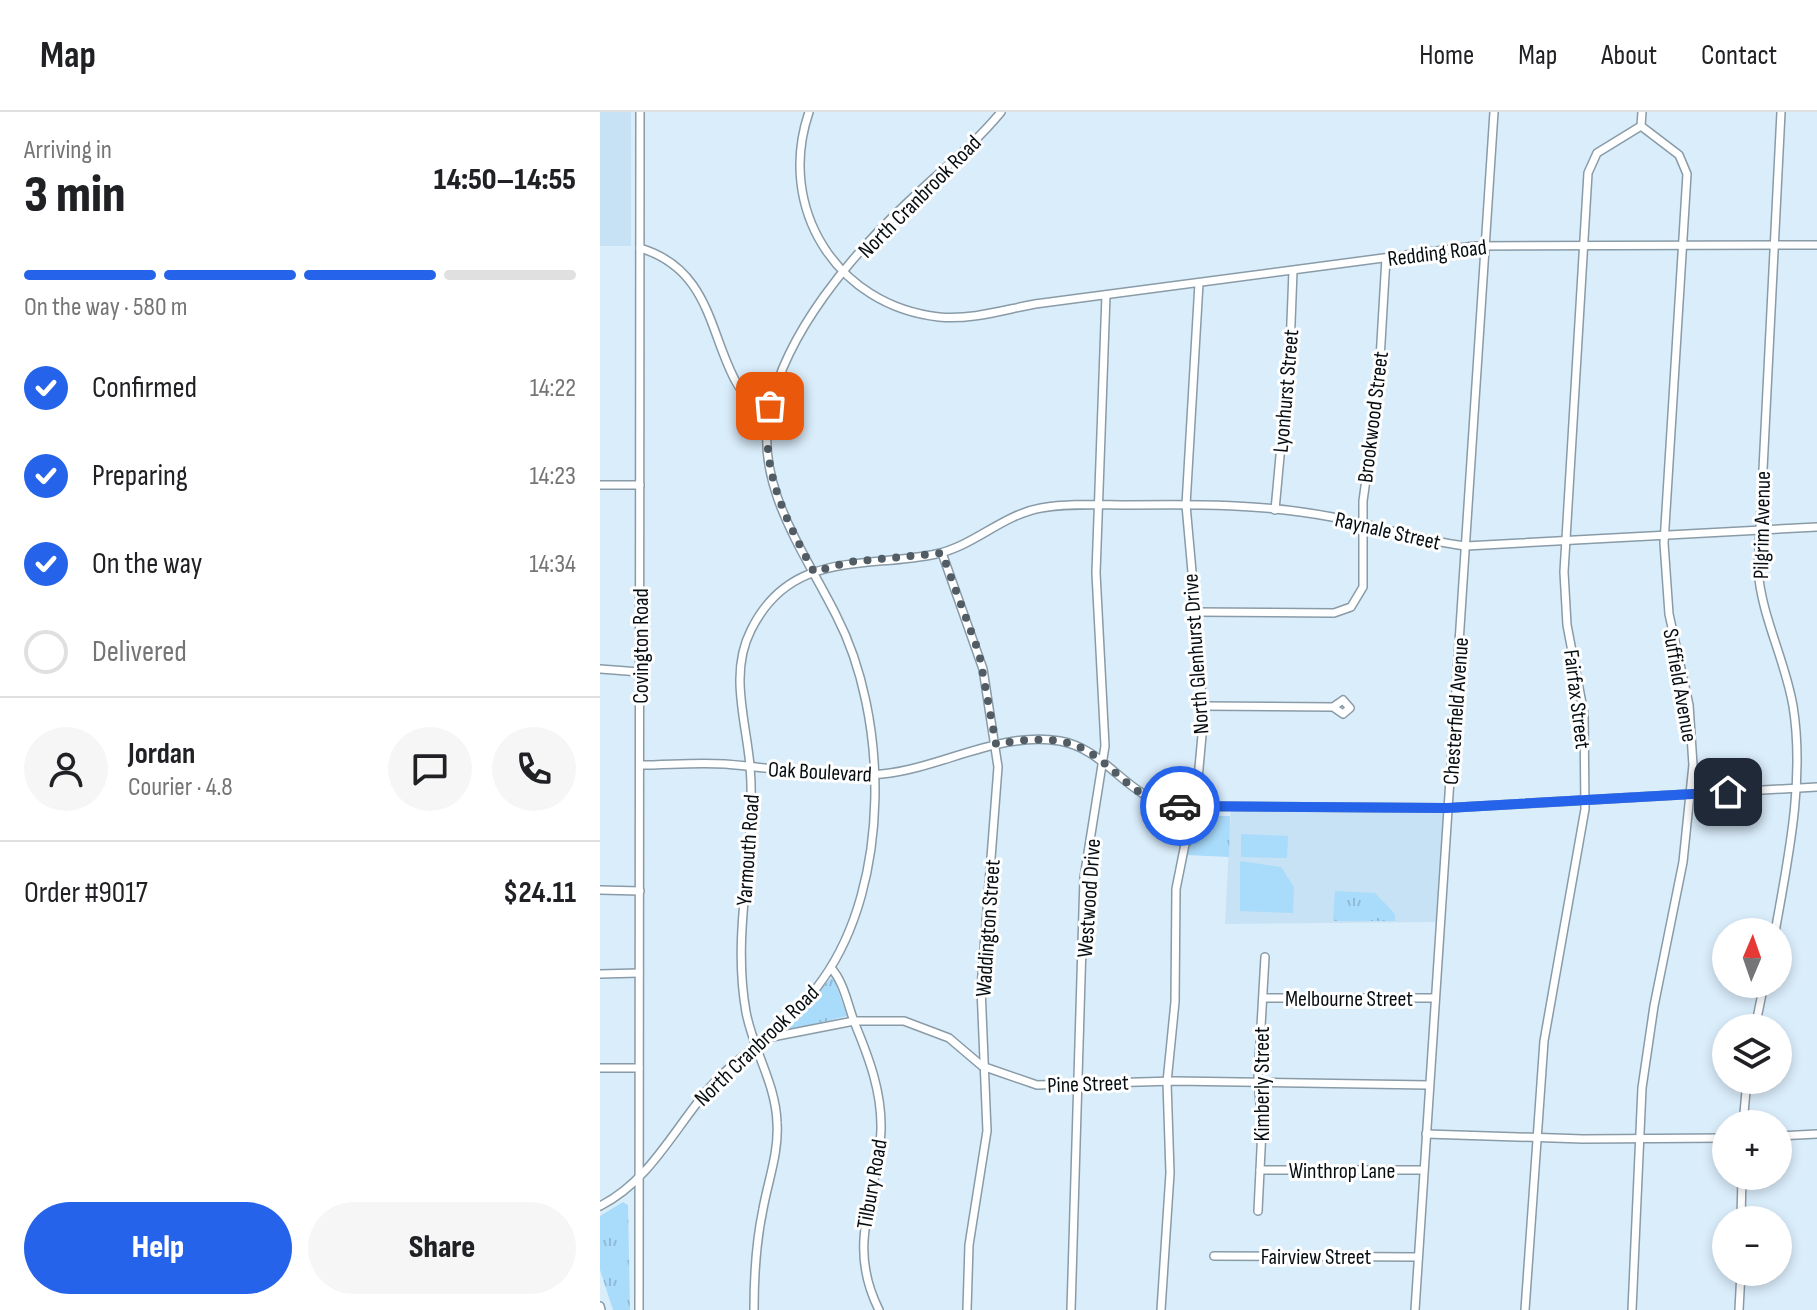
<!DOCTYPE html>
<meta charset="utf-8">
<style>
body{margin:0;font-family:"Sofia Sans Condensed",sans-serif;background:#f6f6f6;color:#202124;height:100vh;display:flex;flex-direction:column;font-size:30px;white-space:nowrap}
*{box-sizing:border-box;margin:0}
p{font-size:26px;color:#757577}
.icon{flex:none;width:44px;height:44px;fill:none;stroke:currentColor;stroke-width:2;stroke-linecap:round;stroke-linejoin:round}
.map{position:relative;flex:1;overflow:hidden}
.side{display:flex;flex-direction:column;background:#fff;width:600px}
.side>*{flex:none}
.needle{width:52px;rotate:2deg}
.buttons{position:absolute;left:1112px;top:806px;display:grid;gap:16px}
.buttons a{display:grid;place-items:center;width:80px;height:80px;border-radius:50%;background:#fff;box-shadow:0 4px 12px #0003;font-size:40px}
.pin{position:absolute;display:grid;place-items:center;width:68px;height:68px;color:#fff;margin:-34px;border-radius:16px;box-shadow:0 4px 12px #0006}
.courier{position:absolute;display:grid;place-items:center;width:80px;height:80px;margin:-40px;border:6px solid #2563eb;border-radius:50%;background:#fff;color:#222;box-shadow:0 2px 10px #0007}
.headline em{font-style:normal;font-weight:800}
.headline div{display:flex;flex-direction:column-reverse}
.headline{display:flex;align-items:center;justify-content:space-between;height:136px;padding:0 24px}
h1{font-size:52px;font-weight:800;line-height:60px}
.bar{display:grid;grid-template-columns:repeat(4,1fr);gap:12px 8px;align-content:center;height:96px;padding:0 24px}
.bar i{height:10px;border-radius:6px;background:#e0e0e0}
.bar .current{background:#2563eb}
.bar p{grid-column:span 4}
.line{display:flex;align-items:center;gap:20px;padding:0 24px;border-top:2px solid #e0e0e0}
.line div{flex:1}
.round{display:grid;place-items:center;flex:none;width:84px;height:84px;border-radius:42px;background:#f6f6f6}
ol{padding:0 24px;list-style:none}
li{display:flex;align-items:center;gap:24px;height:88px}
li p{margin-inline-start:auto}
li .icon{padding:8px;border-radius:50%;background:#2563eb;color:#fff;stroke-width:4}
li:last-child{color:#757577}
li i{width:44px;height:44px;border:4px solid #e0e0e0;border-radius:50%}
.primary-button{display:flex;gap:16px;margin-top:auto;padding:16px 24px}
.primary-button a{flex:1;height:92px;border-radius:48px;background:#2563eb;color:#fff;font-size:32px;font-weight:800;line-height:92px;text-align:center}
.primary-button a+a{background:#f6f6f6;color:#202124}
header{display:flex;align-items:center;gap:48px;box-sizing:border-box;height:112px;padding:0 40px;background:#fff;border-bottom:2px solid #e0e0e0}
header strong{font-size:38px}
nav{display:flex;gap:44px;margin-inline-start:auto;font-size:28px}
main{display:flex;flex:1;min-height:0}
.map>svg:first-child{display:block}
.built{fill:#c7e2f4}
.park{fill:url(#park-tufts)}
.pitch{fill:#a9dbfb}
.lines{fill:none;stroke-linecap:round;stroke-linejoin:round}
.minor-casing{stroke:#899ba7;stroke-width:10}
.minor{stroke:#fff;stroke-width:7}
.done{stroke:#515c64;stroke-width:8;stroke-dasharray:0 14.4}
.route{stroke:#2563eb;stroke-width:10}
.labels{text-anchor:middle;stroke-width:6;stroke-linejoin:round;paint-order:stroke}
.street-label{font-size:22px;fill:#070e12;stroke:#fff}
</style>
<header>
<strong>Map</strong>
<nav><a>Home</a><a>Map</a><a>About</a><a>Contact</a></nav>
</header>
<main>
<section class="side">
<div class="headline"><div><h1>3 min</h1><p>Arriving in</p></div><em>14:50–14:55</em></div>
<div class="bar"><i class="current"></i><i class="current"></i><i class="current"></i><i></i><p>On the way · 580 m</p></div>
<ol>
<li><svg class="icon" aria-label="check" viewBox="0 0 24 24"><path d="M5 12l5 5 9-10"/></svg>Confirmed<p>14:22</p></li>
<li><svg class="icon" aria-label="check" viewBox="0 0 24 24"><path d="M5 12l5 5 9-10"/></svg>Preparing<p>14:23</p></li>
<li><svg class="icon" aria-label="check" viewBox="0 0 24 24"><path d="M5 12l5 5 9-10"/></svg>On the way<p>14:34</p></li>
<li><i></i>Delivered</li>
</ol>
<div class="line" style="height:144px"><a class="round"><svg class="icon" aria-label="person" viewBox="0 0 24 24"><circle cx="12" cy="8" r="4"/><path d="M4 21q1-7 8-7t8 7"/></svg></a><div><b>Jordan</b><p>Courier · 4.8</p></div><a class="round"><svg class="icon" aria-label="chat" viewBox="0 0 24 24"><path d="M4 5h16v11H9l-5 4z"/></svg></a><a class="round"><svg class="icon" aria-label="phone" viewBox="0 0 24 24"><path d="M5 4h4l2 5-3 2q2 4 5 5l2-3 5 2v4C11 20 4 13 5 4z"/></svg></a></div>
<div class="line" style="height:104px"><div>Order #9017</div><b>$24.11</b></div>
<div class="primary-button"><a>Help</a><a>Share</a></div>
</section>
<div class="map">
<svg width="1217" height="1198" viewBox="0 0 1217 1198">
<defs>
<pattern id="park-tufts" width="24" height="20" patternUnits="userSpaceOnUse" patternTransform="scale(2)"><rect width="24" height="20" fill="#a9dbfb"/><path d="M3 7l-1-3M5 7V3M7 7l1-3M15 17l-1-3M17 17v-4M19 17l1-3" fill="none" stroke="#90bbd6"/></pattern>
</defs>
<rect width="100%" height="100%" fill="#daedfb"/>
<g class="built">
<rect x="0" y="0" width="31" height="134"/>
<path d="M631,695L845,696L838,810L625,812Z"/>
</g>
<g class="park">
<path d="M596,704H630L629,745L587,743Z"/>
<path d="M735,779L775,781L795,802V809H733Z"/>
<path d="M233,864L247,904L187,919L186,916Z"/>
<path d="M23,1090L28,1093L30,1198H13L0,1158V1104Z"/>
</g>
<g class="pitch">
<path d="M641,722L688,724L687,746L641,745Z"/>
<path d="M640,749L681,755L694,775L693,801L640,799Z"/>
</g>
<g class="lines">
<defs>
<g id="minor">
<path d="M209,0C176,96 237,194 339,205C372,208 403,198 435,192L874,134L1217,133"/>
<path d="M40,136C130,163 103,262 168,306"/>
<path d="M0,373H40"/>
<path d="M675,398L690,236L693,159"/>
<path d="M342,441L383,557L398,655L381,876L387,1019L369,1133L367,1198"/>
<path d="M595,500L734,501L751,495L763,475V389L778,281L786,146"/>
<path d="M0,557L40,560"/>
<path d="M602,594L733,595L743,602L750,596L743,588L733,595"/>
<path d="M40,653C68,653 96,650 125,652C177,656 229,667 282,662C342,656 398,619 460,629C506,637 527,686 574,694L847,696L1217,675"/>
<path d="M0,778L40,779"/>
<path d="M1175,820C1188,747 1205,668 1193,594C1185,547 1161,504 1158,457L1181,0"/>
<path d="M231,856C244,870 248,894 255,912C269,946 282,980 281,1018C278,1086 245,1130 279,1198"/>
<path d="M0,862L39,861"/>
<path d="M663,886H835"/>
<path d="M1155,916L1164,872"/>
<path d="M167,926L254,909H304L349,926L382,954L437,973L574,969L828,973"/>
<path d="M0,956H39"/>
<path d="M1143,1012L1147,968"/>
<path d="M826,1022L983,1027L1126,1026"/>
<path d="M1178,1024L1217,1022"/>
<path d="M660,1058H823"/>
<path d="M0,1094C58,1065 81,999 128,957C161,928 198,904 223,867C291,771 289,605 236,503C204,439 153,372 170,296C187,219 251,144 307,91C338,61 373,34 401,0"/>
<path d="M658,1099L662,1017L658,966L665,845"/>
<path d="M1141,1108L1142,1064"/>
<path d="M614,1144L818,1145"/>
<path d="M0,1194L1,1198"/>
<path d="M39,1198L40,0"/>
<path d="M154,1198C154,1164 156,1130 163,1097C168,1069 179,1040 177,1011C176,972 153,938 146,900C131,817 157,736 150,654C146,608 129,561 151,518C191,437 266,457 336,442C374,434 402,403 441,396C470,391 500,393 529,393C595,392 666,392 732,405C779,414 816,428 866,434L1217,415"/>
<path d="M471,1198L484,766L505,634L496,461L506,183"/>
<path d="M561,1198L570,1061L567,970L575,890L576,777L598,667L602,623L601,560L586,393L599,171"/>
<path d="M815,1198L894,0"/>
<path d="M925,1198L944,929L985,697L984,602L967,513L964,460L988,61L997,41L1041,14L1042,0"/>
<path d="M1032,1198L1042,976L1054,894L1083,750L1093,653L1089,593L1069,502L1064,431L1087,62L1079,43L1041,14"/>
<path d="M1139,1198L1141,1160"/>
</g>
</defs>
<use href="#minor" class="minor-casing"/>
<use href="#minor" class="minor"/>
</g>
<g class="lines">
<path class="done" d="M170,294C159,357 185,406 214,460L249,450L342,441L379,541L396,632C426,627 462,623 489,640C521,660 539,693 580,694"/>
<path class="route" d="M580,694L847,696L1128,680"/>
</g>
<g class="labels">
<g class="street-label">
<text transform="translate(319 84) rotate(-45)" y="8">North Cranbrook Road</text>
<text transform="translate(837 140) rotate(-7)" y="8">Redding Road</text>
<text transform="translate(685 279) rotate(-85)" y="8">Lyonhurst Street</text>
<text transform="translate(772 305) rotate(-83)" y="8">Brookwood Street</text>
<text transform="translate(1161 413) rotate(-89)" y="8">Pilgrim Avenue</text>
<text transform="translate(788 418) rotate(13)" y="8">Raynale Street</text>
<text transform="translate(40 534) rotate(-90)" y="8">Covington Road</text>
<text transform="translate(595 542) rotate(-94)" y="8">North Glenhurst Drive</text>
<text transform="translate(1081 573) rotate(80)" y="8">Suffield Avenue</text>
<text transform="translate(978 587) rotate(83)" y="8">Fairfax Street</text>
<text transform="translate(855 599) rotate(-86)" y="8">Chesterfield Avenue</text>
<text transform="translate(220 659) rotate(3)" y="8">Oak Boulevard</text>
<text transform="translate(147 738) rotate(-86)" y="8">Yarmouth Road</text>
<text transform="translate(488 786) rotate(-86)" y="8">Westwood Drive</text>
<text transform="translate(387 816) rotate(-86)" y="8">Waddington Street</text>
<text x="749" y="894">Melbourne Street</text>
<text transform="translate(156 933) rotate(-44)" y="8">North Cranbrook Road</text>
<text transform="translate(488 971) rotate(-2)" y="8">Pine Street</text>
<text transform="translate(661 972) rotate(-90)" y="8">Kimberly Street</text>
<text x="742" y="1066">Winthrop Lane</text>
<text transform="translate(271 1072) rotate(-80)" y="8">Tilbury Road</text>
<text x="716" y="1152">Fairview Street</text>
</g>
</g>
</svg>
<div class="buttons">
<a><svg class="needle" viewBox="-14 -14 28 28"><path d="M0-13l5 13h-10z" fill="#e53935"/><path d="M0 13l5-13h-10z" fill="#757577"/></svg></a>
<a><svg class="icon" aria-label="layers" viewBox="0 0 24 24"><path d="M12 4l9 5-9 5-9-5zM3 14l9 5 9-5"/></svg></a>
<a>+</a>
<a>−</a>
</div>
<div class="pin" style="left:170px;top:294px;background:#ea580c"><svg class="icon" aria-label="bag" viewBox="0 0 24 24"><path d="M5 8h14l-1 12H6zM9 8a3 3 0 0 1 6 0"/></svg></div>
<div class="pin" style="left:1128px;top:680px;background:#1f2937"><svg class="icon" aria-label="home" viewBox="0 0 24 24"><path d="M3 11l9-7 9 7M6 9v11h12V9"/></svg></div>
<div class="courier" style="left:580px;top:694px"><svg class="icon" aria-label="car" viewBox="0 0 24 24"><path d="M5 17H2v-5l4-1 3-4h7l3 4 3 1v5h-3M9 17h6M6 11h13"/><circle cx="7" cy="17" r="2"/><circle cx="17" cy="17" r="2"/></svg></div>
</div>
</main>
